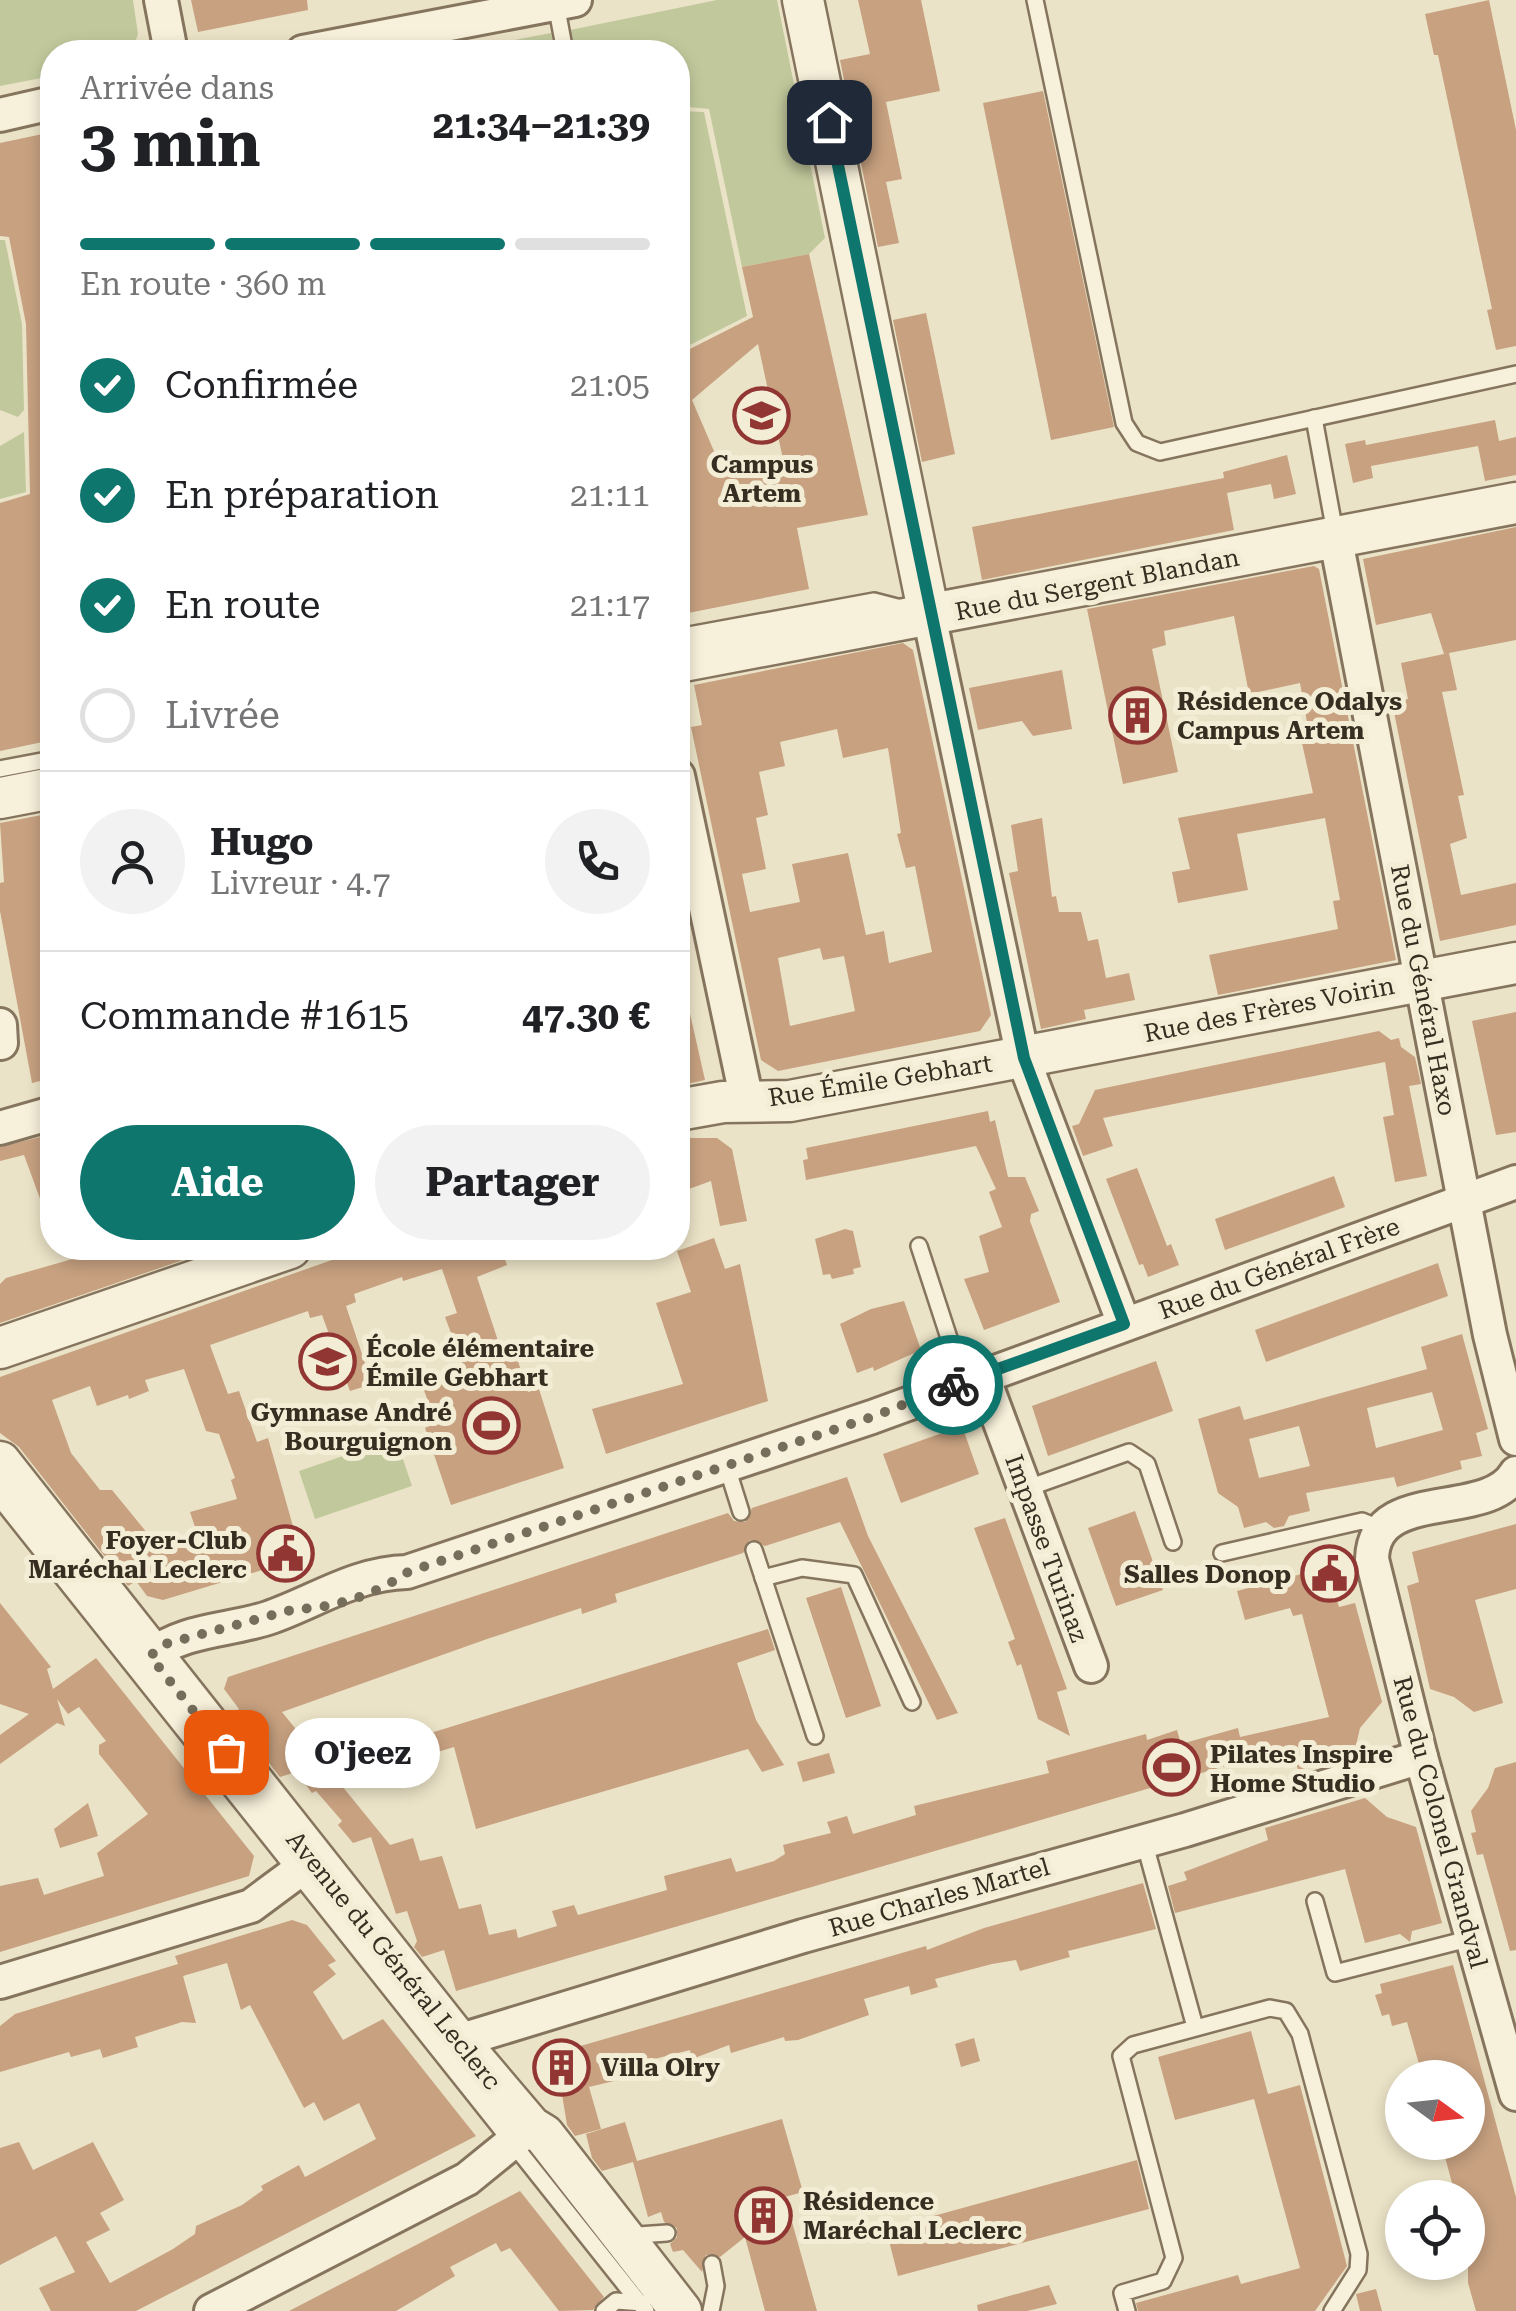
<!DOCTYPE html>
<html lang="fr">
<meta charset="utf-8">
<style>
body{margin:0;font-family:"Roboto Serif",serif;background:#f2f2f2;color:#202124;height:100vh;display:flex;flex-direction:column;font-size:38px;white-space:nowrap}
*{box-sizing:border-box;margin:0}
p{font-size:32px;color:#757577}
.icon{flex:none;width:55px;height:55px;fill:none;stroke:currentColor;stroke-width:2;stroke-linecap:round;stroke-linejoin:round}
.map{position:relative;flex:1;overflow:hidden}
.details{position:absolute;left:40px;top:40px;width:650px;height:1220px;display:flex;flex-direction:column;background:#fff;border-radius:40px;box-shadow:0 5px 15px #0003}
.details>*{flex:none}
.needle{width:65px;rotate:105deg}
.tools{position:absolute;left:1385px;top:2060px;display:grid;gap:20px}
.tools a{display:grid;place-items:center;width:100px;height:100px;border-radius:50%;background:#fff;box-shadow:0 5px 15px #0003;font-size:50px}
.pin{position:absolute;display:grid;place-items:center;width:85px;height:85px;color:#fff;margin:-42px;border-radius:20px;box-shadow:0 5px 15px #0006}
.courier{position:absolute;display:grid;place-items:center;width:100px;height:100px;margin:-50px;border:8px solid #0f766e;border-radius:50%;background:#fff;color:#222;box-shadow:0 2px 12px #0007}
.bubble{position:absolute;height:70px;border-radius:35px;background:#fff;box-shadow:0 5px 15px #0003;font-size:32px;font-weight:700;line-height:70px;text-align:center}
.head em{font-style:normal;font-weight:700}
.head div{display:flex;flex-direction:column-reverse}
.head{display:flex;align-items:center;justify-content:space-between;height:170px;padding:0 40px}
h1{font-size:65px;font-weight:700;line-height:75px}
.bar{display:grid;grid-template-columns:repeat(4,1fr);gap:15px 10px;align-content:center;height:120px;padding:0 40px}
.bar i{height:12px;border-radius:8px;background:#e0e0e0}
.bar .on{background:#0f766e}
.bar p{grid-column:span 4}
.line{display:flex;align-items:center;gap:25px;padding:0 40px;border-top:2px solid #e0e0e0}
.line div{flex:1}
.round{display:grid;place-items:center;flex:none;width:105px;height:105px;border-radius:52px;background:#f2f2f2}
ol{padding:0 40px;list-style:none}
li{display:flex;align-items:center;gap:30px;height:110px}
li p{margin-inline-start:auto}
li .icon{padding:10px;border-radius:50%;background:#0f766e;color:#fff;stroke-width:4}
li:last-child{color:#757577}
li i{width:55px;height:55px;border:5px solid #e0e0e0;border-radius:50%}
.button{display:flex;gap:20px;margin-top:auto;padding:20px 40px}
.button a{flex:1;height:115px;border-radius:60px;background:#0f766e;color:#fff;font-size:40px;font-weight:700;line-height:115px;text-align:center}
.button a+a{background:#f2f2f2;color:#202124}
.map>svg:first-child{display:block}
.green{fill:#c1c99c}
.building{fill:#c7a180;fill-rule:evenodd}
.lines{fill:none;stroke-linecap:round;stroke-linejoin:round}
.service-casing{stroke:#86755e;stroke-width:20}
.minor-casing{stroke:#86755e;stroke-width:38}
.tertiary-casing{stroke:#86755e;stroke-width:45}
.service{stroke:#f7f0da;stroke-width:15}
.minor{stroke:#f7f0da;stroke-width:32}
.tertiary{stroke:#f7f0da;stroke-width:40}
.done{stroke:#766d5a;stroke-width:10;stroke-dasharray:0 18}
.route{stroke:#0f766e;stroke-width:12}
.labels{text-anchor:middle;stroke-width:10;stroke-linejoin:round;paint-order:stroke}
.poi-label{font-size:25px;font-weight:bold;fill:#372d20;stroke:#f3edd6;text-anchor:start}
.street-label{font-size:25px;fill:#372d20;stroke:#f3edd6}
</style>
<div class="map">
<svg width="1516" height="2311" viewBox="0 0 1516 2311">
<rect width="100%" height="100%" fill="#ebe3c7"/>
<g class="green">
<path d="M0,0H133L138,34L132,52H52V76L0,86Z"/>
<path d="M717,0H777L825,238L809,254L742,267L709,109L678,106V52H574L570,30Z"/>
<path d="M551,33L555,52H451Z"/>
<path d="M678,111L704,112L747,316L678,351Z"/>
<path d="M0,240H5L22,324L24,410L18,417L0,410Z"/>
<path d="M24,432L26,492L0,499V446Z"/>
<path d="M396,1438L412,1486L315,1519L299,1471Z"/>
</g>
<g class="building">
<path d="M191,0H307L308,10L198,32Z"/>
<path d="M858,0H921L940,91L886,102L902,179L886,182L899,243L878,247L840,60L870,54Z"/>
<path d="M1489,0L1516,130V346L1496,350L1487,310L1492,309L1438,55H1434L1425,14Z"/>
<path d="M1043,91L1114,427L1051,440L983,103Z"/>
<path d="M52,132V740L0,751V503L30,494L26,324L9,237L0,236V143Z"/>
<path d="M809,254L868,515L797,528L809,589L678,615V355L753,317L742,267ZM758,344L783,459L723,472L692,400Z"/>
<path d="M926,313L955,454L922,462L893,320Z"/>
<path d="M1495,420L1499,441L1516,437V475L1485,481L1478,446L1371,466L1373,478L1353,483L1345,444L1365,440L1366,445Z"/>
<path d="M1287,455L1296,494L1274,499L1271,484L1227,493L1234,530L982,580L972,527L1224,478L1223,472Z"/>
<path d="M1516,527V640L1449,653L1457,690L1442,692L1464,795L1458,796L1467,838L1450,844L1461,895L1516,883V925L1440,941L1392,702L1408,699L1401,663L1444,654L1431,613L1376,625L1363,559Z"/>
<path d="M1314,566L1319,569L1396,960L1218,995L1209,955L1338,929L1333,901L1340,900L1325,818L1237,834L1248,890L1178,903L1172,872L1190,869L1178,818L1313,793L1298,725L1307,722L1300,683L1249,694L1234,616L1164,631L1166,645L1152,649L1178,772L1123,784L1087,609Z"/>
<path d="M903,643L913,650L991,1015L980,1031L778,1071L761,1060L691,727L702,725L694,685ZM837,729L843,758L888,748L901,833L897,834L906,868L915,866L932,952L889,963L884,931L866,935L848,853L792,864L800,902L750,912L742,874L766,869L756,818L768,815L759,772L785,766L780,742ZM820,948L823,960L844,956L855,1011L790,1026L778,958Z"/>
<path d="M1062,670L1072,729L1033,736L1022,721L978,730L969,688Z"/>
<path d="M52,813V1078L32,1083L0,911V883L4,882L0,823Z"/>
<path d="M1042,818L1052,897L1056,896L1059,912H1081L1088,941L1098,939L1106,978L1129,973L1135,1000L1084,1010L1086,1019L1041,1029L1009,873L1018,871L1011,825Z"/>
<path d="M686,996L705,1080L678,1086V997Z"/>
<path d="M1516,1012V1132L1496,1135L1472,1021Z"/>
<path d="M1379,1031L1391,1040L1399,1038L1401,1047L1415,1057L1421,1084L1409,1086L1427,1176L1395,1182L1383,1117L1394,1115L1385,1062L1103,1118L1113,1146L1083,1156L1072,1126L1079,1124L1095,1090Z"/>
<path d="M988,1111L990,1122L995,1120L1008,1177H1025L1039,1211L1031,1214L1030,1221L1060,1302L984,1330L964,1279L989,1272L979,1236L1002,1227L989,1192L996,1189L976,1146L806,1180L803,1160L808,1159L806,1148Z"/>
<path d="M52,1134V1225L50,1226L24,1155L0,1161V1147Z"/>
<path d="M678,1138H717L732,1149L747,1221L720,1226L711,1181L678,1193Z"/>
<path d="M1137,1168L1167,1246L1171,1244L1179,1265L1148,1277L1143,1264L1139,1265L1106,1179Z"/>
<path d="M1334,1176L1345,1207L1225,1250L1215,1219Z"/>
<path d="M845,1229L853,1231L861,1267L853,1269L854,1274L832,1279L830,1274L823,1275L815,1239Z"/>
<path d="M714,1238L725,1269L740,1264L768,1401L606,1454L592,1409L683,1384L656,1303L691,1292L677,1251Z"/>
<path d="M111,1248H218L0,1323V1284L6,1278Z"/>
<path d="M366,1248H501L507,1265L477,1277L503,1356L515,1352L528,1392L539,1389L564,1468L451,1505L425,1428L436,1423L422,1385L465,1370L445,1317L457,1313L442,1269L403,1281L402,1277L354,1294L356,1302L346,1306L372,1384L350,1391L322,1315L310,1318L308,1311L210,1345L228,1394L239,1391L257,1442L268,1438L302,1558L163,1600L147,1596L136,1581L128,1586L19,1447L0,1433V1377ZM184,1369L206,1431L219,1434L235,1478L231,1480L237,1499L190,1512L197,1533L157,1545L112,1490H100L71,1453L52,1400L90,1386L97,1406L128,1395L129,1399L149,1391L145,1380Z"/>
<path d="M1438,1263L1448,1296L1266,1362L1255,1330Z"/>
<path d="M904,1301L921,1350L874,1371L873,1367L857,1373L840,1324L871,1309Z"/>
<path d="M1462,1334L1488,1429L1476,1433L1482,1456L1460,1461L1462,1469L1397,1487L1394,1477L1306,1493L1310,1511L1289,1516L1284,1526L1274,1528L1266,1522L1244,1528L1238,1507L1218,1493L1198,1419L1240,1406L1244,1420L1427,1369L1421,1347ZM1432,1392L1443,1430L1376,1448L1367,1408ZM1299,1426L1310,1466L1259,1478L1249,1439Z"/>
<path d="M1156,1361L1173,1411L1048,1456L1032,1406Z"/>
<path d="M962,1426L979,1474L901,1503L883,1454Z"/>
<path d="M847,1477L868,1536L958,1713L937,1720L840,1522L765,1546L750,1540L743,1553L615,1594L617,1602L582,1614L581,1608L487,1639L282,1712L390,1845L413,1838L420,1861L442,1856L459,1909L481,1904L489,1935L516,1929L518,1938L557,1926L552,1911L574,1905L578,1915L667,1890L664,1876L731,1858L736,1872L774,1861L785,1854L783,1845L831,1833L827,1822L847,1816L853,1834L916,1815L914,1806L1049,1773L1046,1761L1146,1734L1147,1740L1177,1730L1181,1744L1238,1728L1240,1737L1329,1717L1302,1614L1293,1616L1290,1608L1245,1620L1237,1591L1328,1567L1339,1607L1355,1603L1382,1702L1360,1728L1354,1754L1298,1770L1292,1748L1246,1760L456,1991L444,1950L422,1957L414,1947L417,1941L407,1911L396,1914L371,1837L353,1843L338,1825L342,1821L316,1791L312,1793L296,1772L280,1777L231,1715L239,1709L224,1689L228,1677L728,1513L734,1521L745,1522L752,1508Z"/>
<path d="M1135,1511L1163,1590L1116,1606L1088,1528Z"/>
<path d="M1005,1518L1067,1689L1057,1692L1070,1736L1038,1719L1021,1664L1017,1666L1008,1642L1015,1639L974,1528Z"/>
<path d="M1516,1524V1589L1475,1600L1503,1703L1474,1712L1454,1697L1430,1689L1407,1586L1419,1582L1412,1552Z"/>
<path d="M841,1587L881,1706L846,1718L806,1598Z"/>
<path d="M0,1603L51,1667L47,1669L53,1689L96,1658L254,1856L249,1876L0,1952V1886L38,1878L44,1895L104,1876L97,1853L148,1814L99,1754V1745L106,1741L79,1707L68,1714L57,1699L65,1726L57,1723L0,1764V1735L29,1714L0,1704Z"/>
<path d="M768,1629L775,1650L737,1663L756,1720L784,1765L762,1772L748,1749L476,1829L454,1747L363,1775L356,1756Z"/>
<path d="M829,1753L835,1773L803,1782L797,1762Z"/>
<path d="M1516,1762V1950L1510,1951L1483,1854L1477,1855L1471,1833L1476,1832L1471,1811L1488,1788L1495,1768Z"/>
<path d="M1365,1798L1387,1817L1416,1827L1442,1923L1412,1931L1410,1942L1400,1934L1365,1943L1345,1869L1175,1913L1168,1886L1187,1880L1184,1872L1268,1840L1265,1828Z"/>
<path d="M88,1803L98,1836L60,1848L54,1829Z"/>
<path d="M1143,1883L1156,1929L1068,1951L1070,1957L1020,1971L1016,1960L992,1964L935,1979L938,1987L911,1995L909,1986L864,1999L869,2015L798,2040L785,2041L784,2037L731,2053L729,2045L692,2059L690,2050L611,2070L614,2081L589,2087L601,2129L575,2136L567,2125L560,2082L551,2077L546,2056L926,1946L927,1950L984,1928Z"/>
<path d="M292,1920L307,1925L336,1961L328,1965L336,1974L313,1992L343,2040L383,2019L476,2136L136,2311H51L39,2288L75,2272L56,2236L0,2265V2148L19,2142L33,2170L93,2142L124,2200L100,2213L110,2230L86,2242L110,2283L173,2249L195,2234L196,2226L242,2205L263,2190L261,2186L299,2165L305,2177L376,2139L359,2103L324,2121L314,2102L304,2108L250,2005L241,2010L227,1963L183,1976L196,2023L182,2022L135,2037L138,2047L103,2058L100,2049L71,2057L69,2052L0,2072V2026L15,2014L178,1964L175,1956Z"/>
<path d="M1453,1965L1516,2197V2311H1476L1468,2283V2198H1456L1441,2142H1468V2078H1423L1407,2022L1392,2026L1389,2014L1382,2016L1375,1995L1382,1993L1380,1984Z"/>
<path d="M1251,2031L1268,2094L1300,2085L1347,2266L1315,2311H1138L1136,2303L1238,2275L1241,2284L1300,2268L1254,2099L1175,2120L1158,2057Z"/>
<path d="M974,2038L980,2061L961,2067L955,2044Z"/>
<path d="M782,2119L803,2192L785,2197L817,2311H765L745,2237L720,2257L706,2255L702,2272L683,2250L673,2252L670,2244L677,2237V2228L664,2222L661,2212L648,2217L633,2162L602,2171L592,2158L586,2134L625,2122L637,2161Z"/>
<path d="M1137,2160L1149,2209L898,2276L886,2229Z"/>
<path d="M520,2191L604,2297L593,2310L559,2311L510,2248L501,2252L496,2243L450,2267L455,2276L396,2311H289Z"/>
<path d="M1049,2285L1057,2304L1027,2311H978L977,2305Z"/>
<path d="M1376,2289L1382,2311H1360L1356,2294Z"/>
</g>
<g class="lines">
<defs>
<g id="service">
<path d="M1035,0L1124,423L1137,443L1160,452L1516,374"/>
<path d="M556,4L565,52"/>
<path d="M1314,418L1336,538"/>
<path d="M678,637L874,601L901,608"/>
<path d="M0,769L52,759"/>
<path d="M919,1246L963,1381"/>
<path d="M726,1464L741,1512"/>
<path d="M1025,1489L1129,1452L1147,1464L1173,1542"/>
<path d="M0,1499L646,2311"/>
<path d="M754,1550L815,1736"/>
<path d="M1222,1553L1362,1521L1381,1529"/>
<path d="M763,1578L802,1568L854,1575L912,1702"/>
<path d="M1144,1841L1195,2027"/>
<path d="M1315,1901L1335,1973L1472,1938"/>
<path d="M630,2243L638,2235L667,2233"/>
<path d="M604,2311L616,2301L643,2303"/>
<path d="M711,2311L716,2286L712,2264"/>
<path d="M1127,2311L1122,2293L1163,2281L1174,2258L1121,2056L1133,2045L1270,2008L1286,2011L1300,2034L1359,2254L1358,2270L1332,2311"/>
</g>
<g id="minor">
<path d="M161,0L171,52"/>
<path d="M303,52L575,0"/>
<path d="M0,115L52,103"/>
<path d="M1336,540L1490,1335L1516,1439"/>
<path d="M929,615L1023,1058L1124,1324"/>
<path d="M678,776L747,1101"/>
<path d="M0,1025L1,1043"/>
<path d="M0,1128L52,1113"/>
<path d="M982,1374L1091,1666"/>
<path d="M1516,1473C1487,1523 1374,1484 1372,1559L1421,1757L1516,2094"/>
<path d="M150,1656C184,1629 228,1631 268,1618C315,1602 355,1573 407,1572L872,1417L1516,1182"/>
<path d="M0,1982L251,1906L313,1860"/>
<path d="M458,2041L803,1936L1185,1830L1421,1757"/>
<path d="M211,2311L467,2179L531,2127"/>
</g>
<g id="tertiary">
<path d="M803,0L929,615"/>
<path d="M678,662L1516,503"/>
<path d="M0,798L52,788"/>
<path d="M678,1110L723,1102L790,1101L1516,963"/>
<path d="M0,1348L290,1248"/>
<path d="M0,1462L458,2041L531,2127L544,2135L681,2311"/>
</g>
</defs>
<use href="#service" class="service-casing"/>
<use href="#minor" class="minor-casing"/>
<use href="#tertiary" class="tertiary-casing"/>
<use href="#service" class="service"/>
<use href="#minor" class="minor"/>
<use href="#tertiary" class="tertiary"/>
</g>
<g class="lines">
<path class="done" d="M226,1752L150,1656L165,1644L295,1609C333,1609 377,1594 408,1572L872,1417L953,1385"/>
<path class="route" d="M829,122L1024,1058L1124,1324L953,1385"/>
</g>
<defs>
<symbol id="university-ring" viewBox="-11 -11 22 22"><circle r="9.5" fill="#f3edd6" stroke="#913632" stroke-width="1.5"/><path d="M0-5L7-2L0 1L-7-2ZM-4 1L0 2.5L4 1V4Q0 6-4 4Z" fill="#913632"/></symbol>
<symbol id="building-ring" viewBox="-11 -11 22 22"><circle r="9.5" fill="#f3edd6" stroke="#913632" stroke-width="1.5"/><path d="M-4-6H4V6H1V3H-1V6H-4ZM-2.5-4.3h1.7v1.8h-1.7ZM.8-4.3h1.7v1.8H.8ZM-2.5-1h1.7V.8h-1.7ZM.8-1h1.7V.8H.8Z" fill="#913632"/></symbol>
<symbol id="school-ring" viewBox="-11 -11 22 22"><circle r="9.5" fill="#f3edd6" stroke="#913632" stroke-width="1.5"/><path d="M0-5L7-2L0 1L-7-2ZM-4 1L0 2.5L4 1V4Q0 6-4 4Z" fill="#913632"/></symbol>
<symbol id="stadium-ring" viewBox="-11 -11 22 22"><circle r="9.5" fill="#f3edd6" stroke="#913632" stroke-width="1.5"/><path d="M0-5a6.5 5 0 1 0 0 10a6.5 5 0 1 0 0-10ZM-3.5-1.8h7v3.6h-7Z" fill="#913632"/></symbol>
<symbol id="civic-ring" viewBox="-11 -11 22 22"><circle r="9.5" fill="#f3edd6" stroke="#913632" stroke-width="1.5"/><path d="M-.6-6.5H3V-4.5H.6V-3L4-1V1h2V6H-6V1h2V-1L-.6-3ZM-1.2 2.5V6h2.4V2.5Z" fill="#913632"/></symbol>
</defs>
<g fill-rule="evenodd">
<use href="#university-ring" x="730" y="384" width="63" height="63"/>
<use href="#building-ring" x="1106" y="684" width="63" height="63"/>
<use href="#school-ring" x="296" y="1330" width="63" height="63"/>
<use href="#stadium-ring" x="460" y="1394" width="63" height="63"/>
<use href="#civic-ring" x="254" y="1522" width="63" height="63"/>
<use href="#civic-ring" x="1298" y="1542" width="63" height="63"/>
<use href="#stadium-ring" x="1140" y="1736" width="63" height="63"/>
<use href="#building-ring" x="530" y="2036" width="63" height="63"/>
<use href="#building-ring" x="732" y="2184" width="63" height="63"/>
</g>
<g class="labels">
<g class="poi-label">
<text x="762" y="473" text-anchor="middle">Campus<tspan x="762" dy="29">Artem</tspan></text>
<text x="1177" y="710">Résidence Odalys<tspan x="1177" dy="29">Campus Artem</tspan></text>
<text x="366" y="1357">École élémentaire<tspan x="366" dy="29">Émile Gebhart</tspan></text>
<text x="452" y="1421" text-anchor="end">Gymnase André<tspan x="452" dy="29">Bourguignon</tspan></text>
<text x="247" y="1549" text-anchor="end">Foyer-Club<tspan x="247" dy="29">Maréchal Leclerc</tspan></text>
<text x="1291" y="1583" text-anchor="end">Salles Donop</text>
<text x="1210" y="1763">Pilates Inspire<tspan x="1210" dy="29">Home Studio</tspan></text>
<text x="601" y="2076">Villa Olry</text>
<text x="803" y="2210">Résidence<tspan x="803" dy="29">Maréchal Leclerc</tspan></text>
</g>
<g class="street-label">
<text transform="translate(1097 584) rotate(-11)" y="9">Rue du Sergent Blandan</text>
<text transform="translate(1424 990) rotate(79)" y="9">Rue du Général Haxo</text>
<text transform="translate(1269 1009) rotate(-11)" y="9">Rue des Frères Voirin</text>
<text transform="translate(880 1080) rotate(-9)" y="9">Rue Émile Gebhart</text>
<text transform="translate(1279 1268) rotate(-20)" y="9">Rue du Général Frère</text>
<text transform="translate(1047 1548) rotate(70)" y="9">Impasse Turinaz</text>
<text transform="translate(1441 1822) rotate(75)" y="9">Rue du Colonel Grandval</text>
<text transform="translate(939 1897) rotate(-16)" y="9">Rue Charles Martel</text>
<text transform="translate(394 1960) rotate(51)" y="9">Avenue du Général Leclerc</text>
</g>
</g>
</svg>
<div class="tools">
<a><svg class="needle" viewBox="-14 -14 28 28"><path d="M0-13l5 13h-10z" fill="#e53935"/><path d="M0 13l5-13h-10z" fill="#757577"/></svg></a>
<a><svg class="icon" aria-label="locate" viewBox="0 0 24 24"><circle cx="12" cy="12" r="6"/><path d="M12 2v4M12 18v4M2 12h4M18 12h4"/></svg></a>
</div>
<div class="pin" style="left:226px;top:1752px;background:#ea580c"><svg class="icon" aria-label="bag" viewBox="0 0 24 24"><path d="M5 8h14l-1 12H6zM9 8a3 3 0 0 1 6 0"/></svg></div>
<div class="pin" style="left:829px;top:122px;background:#1f2937"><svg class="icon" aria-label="home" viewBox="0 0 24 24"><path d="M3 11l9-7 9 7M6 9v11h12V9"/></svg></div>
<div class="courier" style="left:953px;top:1385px"><svg class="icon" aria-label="bike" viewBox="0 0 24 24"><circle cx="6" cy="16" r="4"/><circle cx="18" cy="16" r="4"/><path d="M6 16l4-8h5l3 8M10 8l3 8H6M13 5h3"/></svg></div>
<div class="bubble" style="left:285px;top:1718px;width:155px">O'jeez</div>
<section class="details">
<div class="head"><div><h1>3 min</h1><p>Arrivée dans</p></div><em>21:34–21:39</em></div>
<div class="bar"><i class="on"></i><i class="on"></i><i class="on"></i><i></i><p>En route · 360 m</p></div>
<ol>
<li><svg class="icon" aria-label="check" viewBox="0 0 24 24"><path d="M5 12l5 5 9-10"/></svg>Confirmée<p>21:05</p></li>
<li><svg class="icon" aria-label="check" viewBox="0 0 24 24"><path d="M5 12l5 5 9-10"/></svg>En préparation<p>21:11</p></li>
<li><svg class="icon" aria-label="check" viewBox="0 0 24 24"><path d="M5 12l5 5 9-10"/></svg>En route<p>21:17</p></li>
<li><i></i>Livrée</li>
</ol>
<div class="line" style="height:180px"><a class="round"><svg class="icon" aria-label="person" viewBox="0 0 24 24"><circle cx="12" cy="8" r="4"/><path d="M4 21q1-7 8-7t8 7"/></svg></a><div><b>Hugo</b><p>Livreur · 4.7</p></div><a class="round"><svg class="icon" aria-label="phone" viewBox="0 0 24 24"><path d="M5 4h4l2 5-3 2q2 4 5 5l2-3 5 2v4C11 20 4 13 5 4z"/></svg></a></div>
<div class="line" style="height:130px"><div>Commande #1615</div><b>47.30 €</b></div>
<div class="button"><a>Aide</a><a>Partager</a></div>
</section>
</div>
